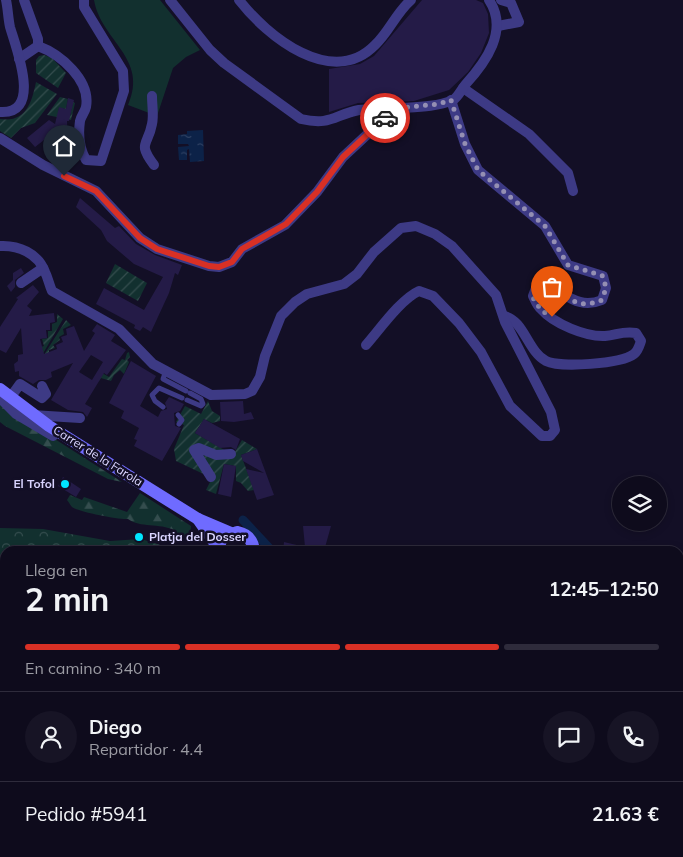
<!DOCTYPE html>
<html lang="es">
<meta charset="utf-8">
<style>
body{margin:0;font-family:Mulish,sans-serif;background:#171425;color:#f1f3f6;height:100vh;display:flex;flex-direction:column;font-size:19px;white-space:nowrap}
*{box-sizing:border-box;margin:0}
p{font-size:16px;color:#9b9ba3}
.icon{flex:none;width:28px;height:28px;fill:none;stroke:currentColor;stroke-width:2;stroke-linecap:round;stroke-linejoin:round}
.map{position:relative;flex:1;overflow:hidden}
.sheet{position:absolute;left:0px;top:546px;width:684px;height:311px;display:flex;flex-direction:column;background:#0e0b1c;border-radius:15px 15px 0 0;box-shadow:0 2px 8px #0003,0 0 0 1px #2e2b3b}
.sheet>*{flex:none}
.buttons{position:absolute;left:612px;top:476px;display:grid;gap:10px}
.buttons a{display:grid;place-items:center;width:55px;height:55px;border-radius:50%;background:#0e0b1c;box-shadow:0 2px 8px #0003,0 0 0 1px #2e2b3b;font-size:25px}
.pin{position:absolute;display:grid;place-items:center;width:42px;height:42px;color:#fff;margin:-51px -21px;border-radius:50% 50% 50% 0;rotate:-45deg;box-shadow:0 0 5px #0007}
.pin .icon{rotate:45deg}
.courier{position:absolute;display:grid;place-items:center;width:50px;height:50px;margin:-25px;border:4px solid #d93025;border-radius:50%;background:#fff;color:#222;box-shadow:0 1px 6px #0007}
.overview em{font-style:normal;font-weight:700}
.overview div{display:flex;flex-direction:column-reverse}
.overview{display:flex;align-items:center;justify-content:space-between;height:85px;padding:0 25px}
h1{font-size:32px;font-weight:700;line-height:38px}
.bar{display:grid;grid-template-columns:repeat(4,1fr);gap:8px 5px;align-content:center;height:60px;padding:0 25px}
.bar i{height:6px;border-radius:4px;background:#2e2b3b}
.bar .active{background:#d93025}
.bar p{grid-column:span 4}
.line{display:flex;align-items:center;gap:12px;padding:0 25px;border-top:1px solid #2e2b3b}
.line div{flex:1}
.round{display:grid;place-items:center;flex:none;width:52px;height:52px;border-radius:26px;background:#171425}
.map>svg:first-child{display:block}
.forest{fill:url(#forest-firs)}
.park{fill:url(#park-crowns)}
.garden{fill:url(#garden-furrows)}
.pitch{fill:#12302f}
.water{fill:url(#water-ripples)}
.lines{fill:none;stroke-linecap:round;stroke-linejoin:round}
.canal{stroke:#0c2248;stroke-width:9}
.building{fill:#241b47;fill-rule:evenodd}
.lane{stroke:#3d3a85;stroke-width:5}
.street{stroke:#3d3a85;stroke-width:10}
.secondary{stroke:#6f6bff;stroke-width:12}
.done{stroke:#948fb3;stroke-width:5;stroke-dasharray:0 9}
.route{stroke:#d93025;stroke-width:6}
.poi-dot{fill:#00e5ff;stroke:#130f26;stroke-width:2}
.labels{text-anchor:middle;stroke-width:5;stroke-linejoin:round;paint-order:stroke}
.street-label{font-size:12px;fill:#d9d4ff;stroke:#130f26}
.poi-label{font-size:12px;font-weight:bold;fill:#d9d4ff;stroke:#130f26;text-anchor:end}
</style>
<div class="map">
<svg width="683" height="857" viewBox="0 0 683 857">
<defs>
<pattern id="forest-firs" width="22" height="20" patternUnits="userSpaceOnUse" patternTransform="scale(1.25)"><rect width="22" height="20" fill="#12302f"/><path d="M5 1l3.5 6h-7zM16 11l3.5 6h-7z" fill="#344d4e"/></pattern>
<pattern id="park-crowns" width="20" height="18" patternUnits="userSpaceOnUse" patternTransform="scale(1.25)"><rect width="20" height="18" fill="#12302f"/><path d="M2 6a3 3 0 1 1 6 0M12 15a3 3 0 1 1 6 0" fill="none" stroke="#344d4e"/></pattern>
<pattern id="garden-furrows" width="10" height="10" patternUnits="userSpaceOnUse" patternTransform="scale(1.25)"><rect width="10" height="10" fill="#12302f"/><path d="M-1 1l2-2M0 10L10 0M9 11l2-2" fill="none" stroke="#344d4e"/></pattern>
<pattern id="water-ripples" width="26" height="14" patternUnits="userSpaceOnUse" patternTransform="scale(1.25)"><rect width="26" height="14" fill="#0c2248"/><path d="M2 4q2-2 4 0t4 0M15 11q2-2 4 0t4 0" fill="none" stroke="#2f4163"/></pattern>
</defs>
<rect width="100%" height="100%" fill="#130f26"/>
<g class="forest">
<path d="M0,404L122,482L108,479L5,426L0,422Z"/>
<path d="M140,493L191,526L190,539L174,537V530C160,523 140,528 128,519C120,520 79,512 72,507C70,505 69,502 67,500L70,495L82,500L84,497L127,512Z"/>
</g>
<g class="park">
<path d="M0,528L43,529L110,541L141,539L170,548L188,547L204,551H5V654L0,648Z"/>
<path d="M679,623H683V857H82L80,853L679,852Z"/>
</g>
<g class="garden">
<path d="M44,55L52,58L66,73L58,88L36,73V60L39,56Z"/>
<path d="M36,82L57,94L35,123L21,128L11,138L0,131V119C26,123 32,102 36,82Z"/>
<path d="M60,97L68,99L66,109L59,108L58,114L70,116L73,102L75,103L71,120L47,115Z"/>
<path d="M115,264L147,283L138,301L106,283Z"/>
<path d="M57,314L63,319L34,369L39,348L44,346L42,339L48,338V331H52V324L57,322Z"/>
<path d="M66,320L71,325L63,329L64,334L59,337L60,340L53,345L55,348L49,350V355L35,369Z"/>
<path d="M129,352L130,357L127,360L129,362L124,374L120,370L114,375L111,381L101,378L99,381L93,379L102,373L109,377L122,359L125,360L127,353Z"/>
<path d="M208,401L212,411L220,416V421L212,423L204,419L195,433L233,455L242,440L257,449L241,455L254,490L248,491L241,483L236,481V466L224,464L216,494L206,490L212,478L176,461L174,449L184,425L176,422L185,406L201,414Z"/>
</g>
<path class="pitch" d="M94,0H160L200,50L186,57L173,68L157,116L128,105C149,58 101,41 94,0Z"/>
<g class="water">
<path d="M203,130L204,161L190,162L189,149L187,150V160H179L178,147L189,146L188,144H178V135L187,134V131Z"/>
<path d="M0,648L5,654V852L80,853L82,857H0Z"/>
</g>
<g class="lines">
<g class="canal">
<path d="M243,520L272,551"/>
<path d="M679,599L683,601"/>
<path d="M652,852V857"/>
</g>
</g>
<g class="building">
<path d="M422,0H476L483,3L488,14L489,33L481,53L468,72L449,90L414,101L358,103L329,112V69L360,64L374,56Z"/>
<path d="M68,98L74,100L69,121H67L69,160H58L57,130L35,147L27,138L49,120L55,124L59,107L66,109Z"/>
<path d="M80,198L115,228L119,226L136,244L155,255L182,265L178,275L175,273L169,293L151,332L143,327L140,331L134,328L135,325L96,304L104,288L144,310L163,277L134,264L107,241L101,230L76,207Z"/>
<path d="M21,268L24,273L15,280V287L11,292L7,286L13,280V273Z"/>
<path d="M33,285L39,292L27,306L32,310L29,316L54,313L55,322L50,323V330H46L47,338L40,339L44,354L57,349L56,345L63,342L61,337L67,335L66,329L74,326L84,351L95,333L92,331L97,324L115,335L111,341L126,350L107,375L104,373L85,404L92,408L87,417L83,412L68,410L51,400L73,363L51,372L52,377L46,380H39L33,384L19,376V371L15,372L14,364L18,361V355L23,354L21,328L6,353L0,350V327L18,299L16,298ZM91,355L103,362L92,380L79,372Z"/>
<path d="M131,361L156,376L140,406L158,417L161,411L167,409L165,403L169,397L184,404L180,411L174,413L175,426L181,428L162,461L134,446L137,440L134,439L139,428L121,418L124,411L109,403Z"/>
<path d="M243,401L244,414L251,412L254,419L234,422L221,421L220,402Z"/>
<path d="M204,419L240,439L236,450L231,447L220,448L195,433Z"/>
<path d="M257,449L274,495L257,500L246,469L264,473L243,461L241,455Z"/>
<path d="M224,464L236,466L231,497L218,494Z"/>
<path d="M63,477L81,489L76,497L58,486Z"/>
<path d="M303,526H331L324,551H283L284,542L305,547Z"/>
</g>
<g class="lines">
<g class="lane">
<path d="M166,371L163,379L186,391"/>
<path d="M187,400L201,406L203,404L201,399L190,393"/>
<path d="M163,407L155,401L152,395L159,388L182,398"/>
<path d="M178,415L182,420L179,424"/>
</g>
<g class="street">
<path d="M170,0L210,50L224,63L301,119C331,126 334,115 359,110C370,109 381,109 391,109"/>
<path d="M239,0C267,36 332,89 375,45C389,32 396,13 411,0"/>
<path d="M498,26L519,22L511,3L501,0"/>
<path d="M38,46C60,54 91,80 86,107C85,112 81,116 80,121C78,135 79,148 86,160L101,161L124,91L123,71L84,7V0"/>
<path d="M19,59L38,46V39L24,0"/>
<path d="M463,88L529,134L568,173L573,191"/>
<path d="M152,96C152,105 154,116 152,124C148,146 137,142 154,165"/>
<path d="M451,100L465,144L478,170L545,226L568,265L603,276L606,288L602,300C571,313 557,279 536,288L533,296C535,300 537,306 541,309C554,324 586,337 605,336C617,335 622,331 636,333L641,341C639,347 638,351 634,354C621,364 560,368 546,361C528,352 524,320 504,316"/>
<path d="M0,112C43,115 16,48 10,27C8,18 8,9 6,0"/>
<path d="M0,138L43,165L96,191L140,238L157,249L209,266L219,267L232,262L242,249L285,225L317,192L343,157L387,116L391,109C411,107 434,108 453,100C458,97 461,90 465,85C486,62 509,30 489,0"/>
<path d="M0,246C18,245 38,253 45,272C48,278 49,284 52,291L119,329L153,364L166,371L211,395L245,394L252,391L260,377L265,356L281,316L295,302L307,294L344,284L357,274L374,252L401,228L416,226L435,234L452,246L496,295L505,322L551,412L555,430L550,436H542L510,406L481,352L459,323L433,296L419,291C401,299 380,329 366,345"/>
<path d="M21,283L43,268"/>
<path d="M0,398L16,414L53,436"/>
<path d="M10,398L20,384L42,398L46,394L42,386"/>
<path d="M32,415L80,418"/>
<path d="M211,477L194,450L199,448L216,455L231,454"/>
<path d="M252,852V857"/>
<path d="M423,854L528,852"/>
</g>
<g class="secondary">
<path d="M0,389L49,426L198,519L231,533"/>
<path d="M198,519L217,546"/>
<path d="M217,551L222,538L237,532C247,534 253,540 254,551"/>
<path d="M679,629H683"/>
</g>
</g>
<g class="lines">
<path class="done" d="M385,118L392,109L438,104L451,100L465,144L478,170L545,226L568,265L603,276L606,288L602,300C595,303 587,305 579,303C563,299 544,272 532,296L541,310L552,317"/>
<path class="route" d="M64,176L96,191L140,238L157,249L209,266L219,267L232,262L242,249L286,224L317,192L343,157L385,118"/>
</g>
<g class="poi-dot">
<circle cx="65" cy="484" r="5"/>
<circle cx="139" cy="537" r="5"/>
</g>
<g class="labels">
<g class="street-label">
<text transform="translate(98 456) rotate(32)" y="4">Carrer de la Farola</text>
</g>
<g class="poi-label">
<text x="55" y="488">El Tofol</text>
<text x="149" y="541" text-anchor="start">Platja del Dosser</text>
</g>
</g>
</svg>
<div class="buttons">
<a><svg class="icon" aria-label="layers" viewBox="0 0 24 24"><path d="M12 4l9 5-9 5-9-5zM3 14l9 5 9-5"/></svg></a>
</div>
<div class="pin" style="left:552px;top:317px;background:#ea580c"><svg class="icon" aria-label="bag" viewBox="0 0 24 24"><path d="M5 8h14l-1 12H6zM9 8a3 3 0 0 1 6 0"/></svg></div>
<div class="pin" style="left:64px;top:176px;background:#1f2937"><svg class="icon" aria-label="home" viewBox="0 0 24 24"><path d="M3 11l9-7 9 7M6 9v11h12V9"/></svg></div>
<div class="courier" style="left:385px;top:118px"><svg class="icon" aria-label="car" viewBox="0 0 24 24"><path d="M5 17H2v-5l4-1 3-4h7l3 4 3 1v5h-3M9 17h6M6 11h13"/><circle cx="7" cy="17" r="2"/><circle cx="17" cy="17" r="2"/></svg></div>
<section class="sheet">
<div class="overview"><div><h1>2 min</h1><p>Llega en</p></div><em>12:45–12:50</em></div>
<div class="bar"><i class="active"></i><i class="active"></i><i class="active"></i><i></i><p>En camino · 340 m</p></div>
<div class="line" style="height:90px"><a class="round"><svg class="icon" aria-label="person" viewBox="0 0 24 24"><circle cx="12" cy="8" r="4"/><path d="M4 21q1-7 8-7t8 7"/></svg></a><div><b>Diego</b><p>Repartidor · 4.4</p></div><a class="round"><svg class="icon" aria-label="chat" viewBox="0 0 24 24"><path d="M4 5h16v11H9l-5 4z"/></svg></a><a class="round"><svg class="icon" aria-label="phone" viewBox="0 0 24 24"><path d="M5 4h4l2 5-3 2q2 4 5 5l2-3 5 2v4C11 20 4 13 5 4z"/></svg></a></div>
<div class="line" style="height:65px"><div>Pedido #5941</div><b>21.63 €</b></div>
</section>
</div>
